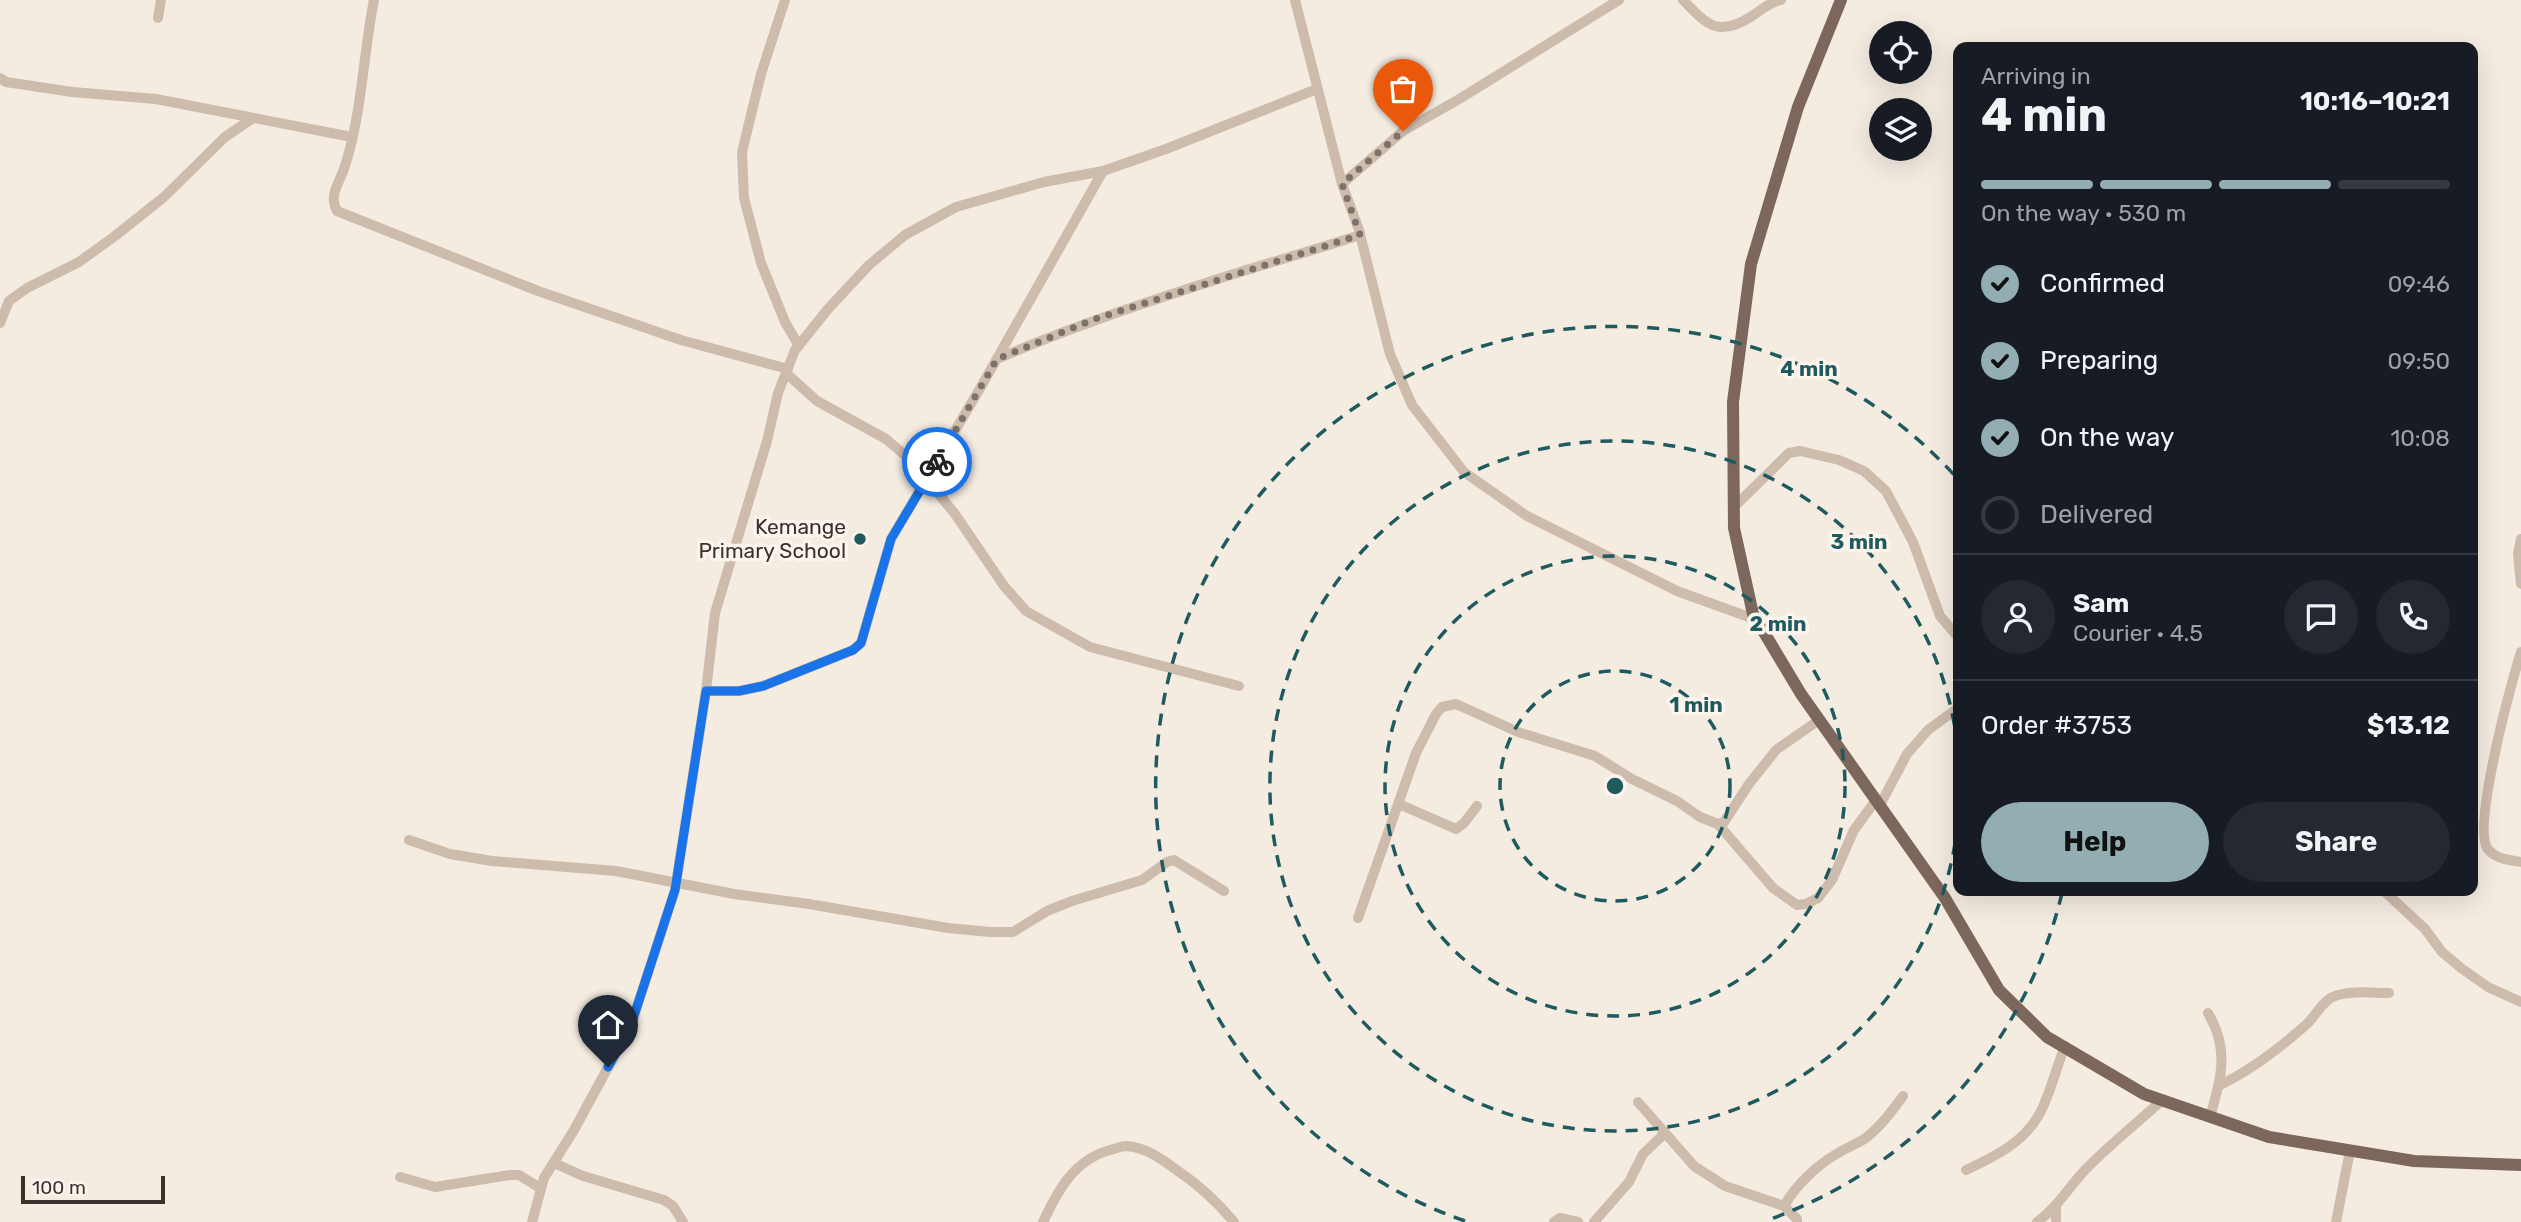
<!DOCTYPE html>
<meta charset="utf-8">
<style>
body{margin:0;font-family:Rubik,sans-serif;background:#242831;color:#f1f3f6;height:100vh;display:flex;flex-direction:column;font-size:26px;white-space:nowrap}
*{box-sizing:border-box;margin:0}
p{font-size:23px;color:#9ea1a6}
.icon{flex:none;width:38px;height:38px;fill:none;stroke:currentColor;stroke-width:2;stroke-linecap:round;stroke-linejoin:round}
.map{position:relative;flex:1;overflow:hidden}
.sheet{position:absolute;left:1953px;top:42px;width:525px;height:854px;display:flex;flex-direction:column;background:#171b24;border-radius:14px;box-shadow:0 7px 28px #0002}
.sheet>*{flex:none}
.buttons{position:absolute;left:1869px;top:21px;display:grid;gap:14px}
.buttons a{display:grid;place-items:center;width:63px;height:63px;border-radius:50%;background:#171b24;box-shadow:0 7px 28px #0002;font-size:35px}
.scale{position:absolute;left:21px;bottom:18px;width:144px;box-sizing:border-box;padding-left:7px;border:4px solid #3b302b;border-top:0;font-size:19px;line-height:24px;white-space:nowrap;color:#3b302b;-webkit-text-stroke:5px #fbf5ee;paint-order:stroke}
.pin{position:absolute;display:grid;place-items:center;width:60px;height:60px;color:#fff;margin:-72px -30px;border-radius:50% 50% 50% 0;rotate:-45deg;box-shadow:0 0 7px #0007}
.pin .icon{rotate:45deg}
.courier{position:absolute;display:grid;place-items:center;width:70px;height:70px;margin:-35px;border:5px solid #1a73e8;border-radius:50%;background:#fff;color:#222;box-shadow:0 2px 9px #0007}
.head em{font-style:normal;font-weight:700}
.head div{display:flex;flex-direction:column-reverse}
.head{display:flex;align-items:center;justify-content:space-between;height:119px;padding:0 28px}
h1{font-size:46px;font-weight:700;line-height:52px}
.bar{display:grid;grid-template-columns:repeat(4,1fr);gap:10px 7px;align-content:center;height:84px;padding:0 28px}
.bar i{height:9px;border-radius:5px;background:#363941}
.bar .active{background:#92aeb2}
.bar p{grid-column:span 4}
.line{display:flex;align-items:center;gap:18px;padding:0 28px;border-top:2px solid #363941}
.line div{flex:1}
.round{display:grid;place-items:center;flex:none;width:74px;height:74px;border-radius:37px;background:#242831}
ol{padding:0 28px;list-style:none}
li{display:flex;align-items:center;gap:21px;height:77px}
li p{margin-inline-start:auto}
li .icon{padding:7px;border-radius:50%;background:#92aeb2;color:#111;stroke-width:4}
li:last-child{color:#9ea1a6}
li i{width:38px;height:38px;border:4px solid #363941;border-radius:50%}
.cta{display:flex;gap:14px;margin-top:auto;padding:14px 28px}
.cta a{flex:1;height:80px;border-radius:42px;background:#92aeb2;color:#111;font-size:28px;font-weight:700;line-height:80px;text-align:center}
.cta a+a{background:#242831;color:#f1f3f6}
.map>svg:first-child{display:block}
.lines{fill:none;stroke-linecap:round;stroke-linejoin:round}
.minor{stroke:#cdbbac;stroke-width:10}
.major{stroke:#7d675c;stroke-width:12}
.done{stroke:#7c716b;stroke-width:7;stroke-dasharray:0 12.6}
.route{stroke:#1a73e8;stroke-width:9}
.ring{fill:none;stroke:#1f5a5e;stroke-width:3.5;stroke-dasharray:12 9}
.poi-dot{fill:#1f5a5e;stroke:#fbf5ee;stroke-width:2.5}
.labels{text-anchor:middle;stroke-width:7;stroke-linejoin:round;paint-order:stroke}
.poi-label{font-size:21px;fill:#3b302b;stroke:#fbf5ee;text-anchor:end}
.centre{fill:#1f5a5e;stroke:#fbf5ee;stroke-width:3.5}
.ring-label{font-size:21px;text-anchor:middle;font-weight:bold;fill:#1f5a5e;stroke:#fbf5ee;stroke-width:7;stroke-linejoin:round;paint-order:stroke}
</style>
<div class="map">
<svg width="2521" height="1222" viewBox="0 0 2521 1222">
<rect width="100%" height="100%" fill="#f4ebe1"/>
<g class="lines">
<g class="minor">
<path d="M374,0C363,55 362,113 345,166C340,183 328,194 337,211L538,291L681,340L788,369"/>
<path d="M785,0L761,74L742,152L744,198L761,263L785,322L799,346"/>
<path d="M1295,0L1342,184L1359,230L1390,354L1412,405L1464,472L1527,516L1677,591L1757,620"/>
<path d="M1683,0C1707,25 1719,38 1752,16C1762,9 1769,3 1781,0"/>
<path d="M158,18L161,0"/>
<path d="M0,78L6,82L72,92L156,99L352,137"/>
<path d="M1342,184L1403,131L1461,98L1619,0"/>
<path d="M0,323L9,301L27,288L79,262L115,236L164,197L225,137L253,118"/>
<path d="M997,359C1077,324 1160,298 1243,271C1282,259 1321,248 1360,235"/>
<path d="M786,373L817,401L886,439L929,476"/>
<path d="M927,480L955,514L1004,586L1026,611L1090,647L1239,686"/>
<path d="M1734,507L1789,453L1800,451L1839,460L1864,471L1886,491L1913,542L1940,616L1958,637"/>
<path d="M2521,539L2518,554L2521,584"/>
<path d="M2521,652C2511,683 2473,824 2487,848C2495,859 2509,860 2521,862"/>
<path d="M706,691H739L763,686L853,650L861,643L891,539L982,385L1103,171"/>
<path d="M1399,804L1456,829L1464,823L1477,806"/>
<path d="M1880,805L1907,754L1928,730L1958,708"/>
<path d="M1718,824L1773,888L1797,905L1806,904L1818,898L1832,880L1854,830L1876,800"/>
<path d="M409,840L450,854L492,861L616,871L734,894L809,904L948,928L990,932H1013L1047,911L1072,901L1142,880L1167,862L1174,860L1224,891"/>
<path d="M2384,891L2425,929L2442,952L2461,968L2488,987L2521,1002"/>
<path d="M1358,918L1416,753L1436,714L1442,707L1456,704L1518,732L1595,756L1632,779L1677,801L1700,817L1718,824L1724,822L1749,784L1776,750L1819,720"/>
<path d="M2208,1013C2230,1050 2221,1078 2210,1117"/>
<path d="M2218,1086C2252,1070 2280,1048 2308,1023C2316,1015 2324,999 2335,996C2351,990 2373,993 2389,993"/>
<path d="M1638,1102L1694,1166L1725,1186L1784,1206L1797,1219V1222"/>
<path d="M554,1163L583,1176L664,1200L673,1206L683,1222"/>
<path d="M1966,1170C1996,1156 2027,1141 2042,1109C2051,1090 2057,1066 2065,1046"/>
<path d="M400,1177L435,1187L510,1175H519L540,1188"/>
<path d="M1784,1206C1796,1185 1817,1165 1838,1153C1847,1147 1858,1144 1867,1137C1881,1126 1892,1111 1903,1096"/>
<path d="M2056,1206V1222"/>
<path d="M532,1222L544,1178L574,1130L631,1025L675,890L706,691L715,613L767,441L778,393L795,350L828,309L869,265L905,235L956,207L1044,182L1103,171L1166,149L1317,89"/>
<path d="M1043,1222C1058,1190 1074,1160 1110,1150C1115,1149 1121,1146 1126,1146C1146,1147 1163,1160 1178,1171C1199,1185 1218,1203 1234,1222"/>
<path d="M1554,1222L1560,1218L1578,1222"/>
<path d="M1594,1222L1629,1182L1643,1154L1664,1134"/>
<path d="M2037,1222C2057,1208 2068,1188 2085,1170C2109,1145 2136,1124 2161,1101"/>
<path d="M2336,1222L2350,1151"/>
</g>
<path class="major" d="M1841,0L1798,107L1751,264L1733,402L1734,528L1753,614L1801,694L1945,898L1999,990L2047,1037L2144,1094L2269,1137L2414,1161L2521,1165"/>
</g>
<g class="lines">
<path class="done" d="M937,462L997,359L1095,319L1360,235L1342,184L1403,131"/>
<path class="route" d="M608,1067L631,1025L675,890L706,691H739L763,686L853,650L861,643L891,539L937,462"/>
</g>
<g class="ring">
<circle cx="1615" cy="786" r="115"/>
<circle cx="1615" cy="786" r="230"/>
<path d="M1958 822A345 345 0 1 1 1958 750"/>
<path d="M2062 893A460 460 0 0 1 1765 1221M1465 1221A460 460 0 1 1 1957 478"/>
</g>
<circle class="poi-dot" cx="860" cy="539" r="7"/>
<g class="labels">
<g class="poi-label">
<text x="846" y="534">Kemange<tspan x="846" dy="24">Primary School</tspan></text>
</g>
</g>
<circle cx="1615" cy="786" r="10" class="centre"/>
<g class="ring-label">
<text x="1809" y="376">4 min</text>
<text x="1859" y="549">3 min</text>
<text x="1778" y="631">2 min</text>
<text x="1696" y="712">1 min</text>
</g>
</svg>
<div class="buttons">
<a><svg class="icon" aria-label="locate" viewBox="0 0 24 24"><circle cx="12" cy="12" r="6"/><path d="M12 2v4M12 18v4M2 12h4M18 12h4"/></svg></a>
<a><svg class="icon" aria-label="layers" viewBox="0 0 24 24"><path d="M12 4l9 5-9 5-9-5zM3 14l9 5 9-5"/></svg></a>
</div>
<div class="scale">100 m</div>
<div class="pin" style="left:1403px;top:131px;background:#ea580c"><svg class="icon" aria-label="bag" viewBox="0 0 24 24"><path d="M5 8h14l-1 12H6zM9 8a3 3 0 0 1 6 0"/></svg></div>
<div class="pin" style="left:608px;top:1067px;background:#1f2937"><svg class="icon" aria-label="home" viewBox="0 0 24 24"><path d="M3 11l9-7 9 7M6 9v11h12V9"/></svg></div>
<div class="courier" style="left:937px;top:462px"><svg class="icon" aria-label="bike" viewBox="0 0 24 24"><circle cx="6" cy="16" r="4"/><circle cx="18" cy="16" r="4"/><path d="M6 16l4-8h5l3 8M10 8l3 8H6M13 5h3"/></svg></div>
<section class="sheet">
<div class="head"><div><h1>4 min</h1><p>Arriving in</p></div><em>10:16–10:21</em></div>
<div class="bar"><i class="active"></i><i class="active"></i><i class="active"></i><i></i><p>On the way · 530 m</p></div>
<ol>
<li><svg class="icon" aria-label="check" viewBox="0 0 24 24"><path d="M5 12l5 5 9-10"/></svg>Confirmed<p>09:46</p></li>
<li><svg class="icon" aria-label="check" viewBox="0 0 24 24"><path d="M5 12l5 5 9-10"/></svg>Preparing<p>09:50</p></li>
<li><svg class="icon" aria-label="check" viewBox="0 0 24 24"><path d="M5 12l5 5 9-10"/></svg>On the way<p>10:08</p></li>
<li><i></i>Delivered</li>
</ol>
<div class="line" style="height:126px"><a class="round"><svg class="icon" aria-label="person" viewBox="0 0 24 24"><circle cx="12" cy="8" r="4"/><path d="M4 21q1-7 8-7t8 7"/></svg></a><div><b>Sam</b><p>Courier · 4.5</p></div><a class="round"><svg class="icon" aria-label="chat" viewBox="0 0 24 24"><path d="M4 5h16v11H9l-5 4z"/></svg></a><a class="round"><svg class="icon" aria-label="phone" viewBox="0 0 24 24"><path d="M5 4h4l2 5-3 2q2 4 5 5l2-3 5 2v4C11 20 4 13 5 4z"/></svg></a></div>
<div class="line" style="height:91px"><div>Order #3753</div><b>$13.12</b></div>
<div class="cta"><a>Help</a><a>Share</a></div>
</section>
</div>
